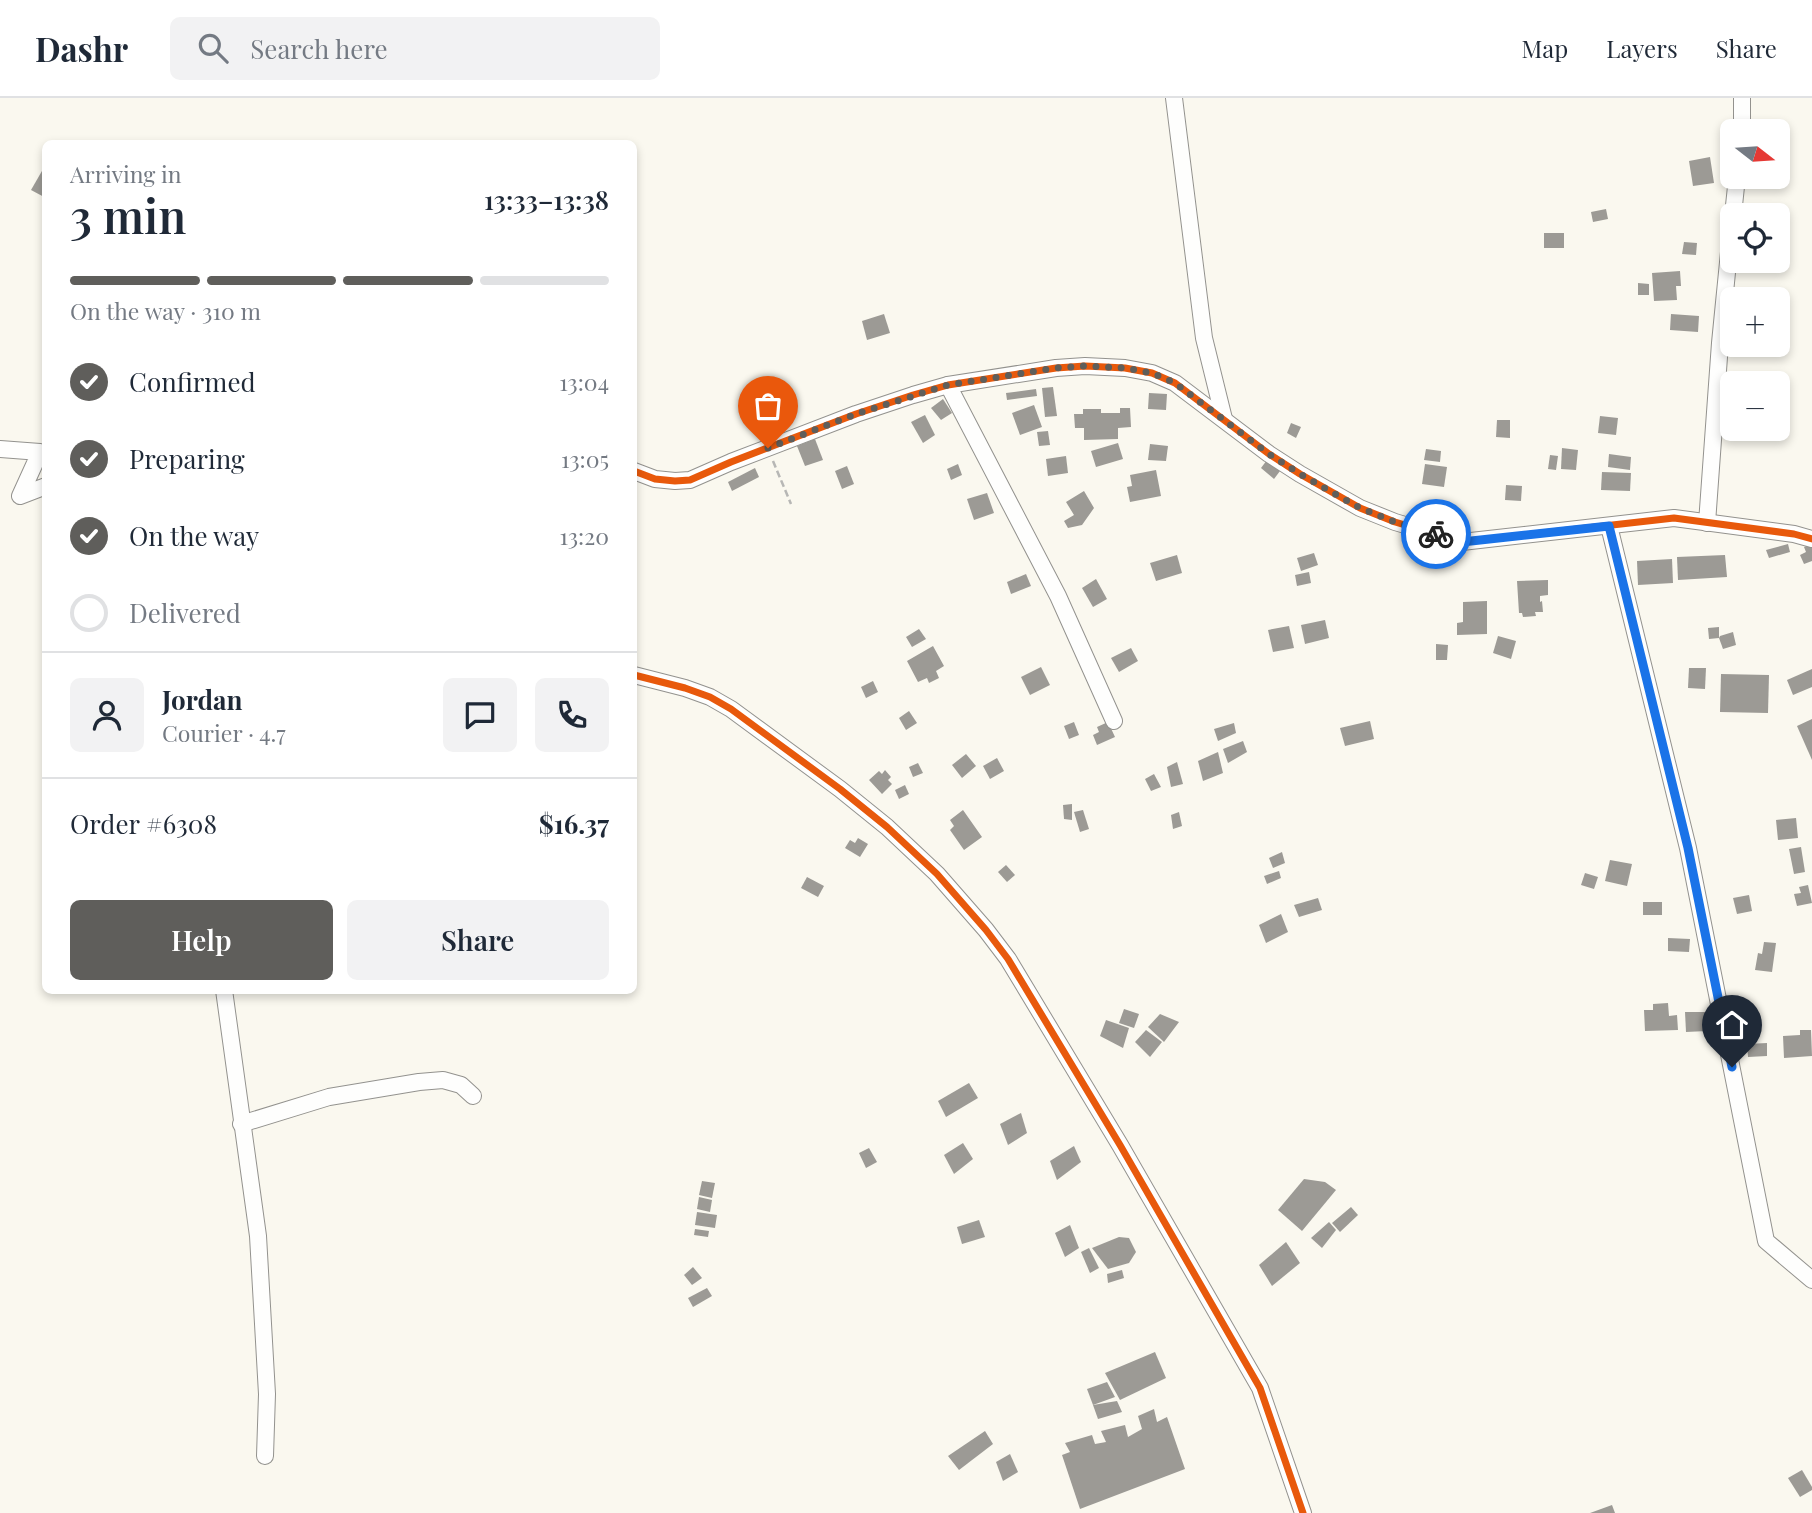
<!DOCTYPE html>
<meta charset="utf-8">
<style>
body{margin:0;font-family:"Playfair Display",serif;background:#f2f2f3;color:#1f2937;height:100vh;display:flex;flex-direction:column;font-size:26px;white-space:nowrap}
*{box-sizing:border-box;margin:0}
p{font-size:23px;color:#747a83}
.icon{flex:none;width:38px;height:38px;fill:none;stroke:currentColor;stroke-width:2;stroke-linecap:round;stroke-linejoin:round}
.map{position:relative;flex:1;overflow:hidden}
.details{position:absolute;left:42px;top:42px;width:595px;height:854px;display:flex;flex-direction:column;background:#fff;border-radius:10px;box-shadow:0 4px 10px #0003}
.details>*{flex:none}
.needle{width:46px;rotate:107deg}
.controls{position:absolute;left:1720px;top:21px;display:grid;gap:14px}
.controls a{display:grid;place-items:center;width:70px;height:70px;border-radius:10px;background:#fff;box-shadow:0 4px 10px #0003;font-size:35px}
.pin{position:absolute;display:grid;place-items:center;width:60px;height:60px;color:#fff;margin:-72px -30px;border-radius:50% 50% 50% 0;rotate:-45deg;box-shadow:0 0 7px #0007}
.pin .icon{rotate:45deg}
.courier{position:absolute;display:grid;place-items:center;width:70px;height:70px;margin:-35px;border:5px solid #1a73e8;border-radius:50%;background:#fff;color:#222;box-shadow:0 2px 9px #0007}
.summary em{font-style:normal;font-weight:600}
.summary div{display:flex;flex-direction:column-reverse}
.summary{display:flex;align-items:center;justify-content:space-between;height:119px;padding:0 28px}
h1{font-size:46px;font-weight:600;line-height:52px}
.bar{display:grid;grid-template-columns:repeat(4,1fr);gap:10px 7px;align-content:center;height:84px;padding:0 28px}
.bar i{height:9px;border-radius:5px;background:#e0e1e3}
.bar .current{background:#5f5e5b}
.bar p{grid-column:span 4}
.line{display:flex;align-items:center;gap:18px;padding:0 28px;border-top:2px solid #e0e1e3}
.line div{flex:1}
.round{display:grid;place-items:center;flex:none;width:74px;height:74px;border-radius:10px;background:#f2f2f3}
ol{padding:0 28px;list-style:none}
li{display:flex;align-items:center;gap:21px;height:77px}
li p{margin-inline-start:auto}
li .icon{padding:7px;border-radius:50%;background:#5f5e5b;color:#fff;stroke-width:4}
li:last-child{color:#747a83}
li i{width:38px;height:38px;border:4px solid #e0e1e3;border-radius:50%}
.primary-button{display:flex;gap:14px;margin-top:auto;padding:14px 28px}
.primary-button a{flex:1;height:80px;border-radius:10px;background:#5f5e5b;color:#fff;font-size:28px;font-weight:600;line-height:80px;text-align:center}
.primary-button a+a{background:#f2f2f3;color:#1f2937}
header{display:flex;align-items:center;gap:42px;box-sizing:border-box;height:98px;padding:0 35px;background:#fff;border-bottom:2px solid #e0e1e3}
header strong{font-size:33px}
nav{display:flex;gap:38px;margin-inline-start:auto;font-size:24px}
.search{width:490px;height:63px;background:#f2f2f3;display:flex;align-items:center;gap:18px;box-sizing:border-box;padding:0 24px;border-radius:10px;color:#747a83;font-size:26px}
.map>svg:first-child{display:block}
.building{fill:#9c9a95}
.lines{fill:none;stroke-linecap:round;stroke-linejoin:round}
.street-casing{stroke:#93928e;stroke-width:18}
.path{stroke:#b7b7b5;stroke-width:2.5;stroke-dasharray:7 3.5;stroke-linecap:butt}
.street{stroke:#fefefd;stroke-width:16}
.cycleway-casing{stroke:#fff;stroke-width:11}
.cycleway{stroke:#e8590c;stroke-width:7}
.done{stroke:#5f5e5b;stroke-width:7;stroke-dasharray:0 12.6}
.route{stroke:#1a73e8;stroke-width:9}
</style>
<header>
<strong>Dashr</strong>
<div class="search"><svg class="icon" aria-label="search" viewBox="0 0 24 24"><circle cx="10" cy="10" r="6"/><path d="M15 15l6 6"/></svg>Search here</div>
<nav><a>Map</a><a>Layers</a><a>Share</a></nav>
</header>
<div class="map">
<svg width="1812" height="1415" viewBox="0 0 1812 1415">
<rect width="100%" height="100%" fill="#faf8ef"/>
<g class="building">
<path d="M1710,59L1714,85L1693,88L1689,63Z"/>
<path d="M46,66V100L31,92Z"/>
<path d="M1606,111L1608,121L1593,124L1591,114Z"/>
<rect x="1544" y="135" width="20" height="15"/>
<path d="M1684,144L1697,145L1696,157L1682,156Z"/>
<path d="M1680,173L1681,188H1676L1677,202L1654,203L1652,175Z"/>
<path d="M1638,185L1649,186V197H1638Z"/>
<path d="M884,216L890,235L867,242L862,223Z"/>
<path d="M1671,216L1699,218L1698,234L1670,232Z"/>
<path d="M1053,289L1057,318L1045,319L1042,290Z"/>
<path d="M1036,291L1037,298L1007,302L1006,295Z"/>
<path d="M1149,295L1167,296L1166,312L1148,311Z"/>
<path d="M943,301L952,315L941,322L931,310Z"/>
<path d="M1034,307L1042,329L1020,337L1012,315Z"/>
<path d="M1120,310H1130L1131,329L1118,330V341L1084,342V330H1075L1074,316H1083V311H1101V315H1120Z"/>
<path d="M925,317L935,337L923,345L911,324Z"/>
<path d="M1600,318L1618,320L1616,337L1598,335Z"/>
<path d="M1497,322H1510V340L1496,339Z"/>
<path d="M1291,325L1301,329L1296,340L1287,335Z"/>
<path d="M1048,333L1050,347L1039,348L1037,334Z"/>
<path d="M815,341L823,362L805,368L797,348Z"/>
<path d="M1118,345L1123,361L1096,369L1091,353Z"/>
<path d="M1150,346L1168,348L1166,363L1148,362Z"/>
<path d="M1562,350L1578,352L1576,372L1561,371Z"/>
<path d="M1426,351L1441,353L1440,364L1424,362Z"/>
<path d="M1609,356L1631,359L1630,372L1608,369Z"/>
<path d="M1550,357L1558,358L1556,372L1548,371Z"/>
<path d="M1066,358L1068,375L1048,378L1046,361Z"/>
<path d="M1267,362L1280,373L1274,381L1261,370Z"/>
<path d="M958,366L962,377L951,382L947,371Z"/>
<path d="M1425,366L1447,369L1444,389L1422,386Z"/>
<path d="M847,368L854,386L842,391L835,373Z"/>
<path d="M755,370L759,379L732,393L728,384Z"/>
<path d="M1156,372L1161,398L1130,404L1127,389L1132,388L1130,377Z"/>
<path d="M1602,374L1631,375L1630,393L1601,392Z"/>
<path d="M1506,387L1522,388L1521,403L1505,402Z"/>
<path d="M1084,393L1094,410L1082,427L1068,430L1064,423L1074,417L1066,404Z"/>
<path d="M987,395L994,415L974,422L967,401Z"/>
<path d="M1788,446L1790,454L1769,460L1766,452Z"/>
<path d="M1812,446V463L1804,466L1800,457L1806,454L1804,449Z"/>
<path d="M1314,455L1318,467L1301,473L1297,460Z"/>
<path d="M1177,457L1182,475L1156,483L1150,465Z"/>
<path d="M1725,457L1727,479L1678,482L1677,459Z"/>
<path d="M1672,461L1673,485L1638,487L1637,463Z"/>
<path d="M1309,474L1311,485L1297,488L1295,477Z"/>
<path d="M1026,476L1031,488L1011,496L1007,484Z"/>
<path d="M1096,481L1107,501L1093,509L1082,490Z"/>
<path d="M1548,482V497L1540,498V504L1542,503L1543,514H1535L1536,518L1523,519L1522,515H1519L1517,483Z"/>
<path d="M1487,503V536L1457,537V525L1463,524V504Z"/>
<path d="M1325,522L1329,540L1305,546L1301,527Z"/>
<path d="M1289,528L1294,550L1273,554L1268,532Z"/>
<path d="M1719,529V540L1709,541L1708,530Z"/>
<path d="M919,531L926,541L912,549L906,539Z"/>
<path d="M1733,534L1736,547L1723,551L1719,540L1720,538Z"/>
<path d="M1498,538L1516,543L1511,561L1493,555Z"/>
<path d="M1436,546L1448,547L1447,562H1436Z"/>
<path d="M933,548L944,568L936,573L939,580L929,585L927,580L918,584L907,563Z"/>
<path d="M1131,550L1138,563L1119,574L1111,560Z"/>
<path d="M1041,569L1050,587L1030,597L1021,579Z"/>
<path d="M1689,570H1706L1705,591L1688,590Z"/>
<path d="M1812,571V589L1793,597L1787,582Z"/>
<path d="M1721,576L1769,577L1768,615L1720,614Z"/>
<path d="M873,583L878,594L866,600L861,589Z"/>
<path d="M909,613L917,625L906,632L899,620Z"/>
<path d="M1812,621V662L1797,628Z"/>
<path d="M1370,623L1374,641L1345,648L1340,630Z"/>
<path d="M1074,624L1079,637L1069,641L1064,628Z"/>
<path d="M1108,624L1115,639L1097,647L1093,637L1099,634L1097,629Z"/>
<path d="M1234,625L1236,635L1218,643L1214,631Z"/>
<path d="M1243,643L1247,654L1228,665L1223,651Z"/>
<path d="M1218,654L1223,675L1203,683L1198,663Z"/>
<path d="M966,656L976,668L962,680L952,667Z"/>
<path d="M997,660L1004,673L990,681L983,668Z"/>
<path d="M1177,664L1183,686L1171,689L1167,669Z"/>
<path d="M918,665L923,675L913,679L909,669Z"/>
<path d="M885,672L891,679L888,682L892,686L882,696L869,682L879,673L882,676Z"/>
<path d="M1154,676L1161,689L1151,693L1145,681Z"/>
<path d="M905,687L909,696L899,701L895,692Z"/>
<path d="M1072,706V722L1064,721L1063,707Z"/>
<path d="M963,712L982,739L964,752L950,732L954,728L950,722Z"/>
<path d="M1083,712L1089,731L1080,734L1074,714Z"/>
<path d="M1179,714L1182,728L1173,731L1171,717Z"/>
<path d="M1796,720L1798,740L1778,742L1776,722Z"/>
<path d="M858,740L868,746L860,759L845,750L850,742L855,745Z"/>
<path d="M1801,749L1805,774L1794,776L1789,751Z"/>
<path d="M1282,754L1285,765L1273,770L1269,760Z"/>
<path d="M1610,762L1632,766L1627,788L1605,783Z"/>
<path d="M1006,767L1015,777L1007,784L998,774Z"/>
<path d="M1279,773L1281,780L1267,786L1264,778Z"/>
<path d="M1585,775L1598,779L1594,791L1581,787Z"/>
<path d="M807,779L824,788L818,799L801,790Z"/>
<path d="M1808,787L1812,805L1797,808L1794,796L1801,795L1799,789Z"/>
<path d="M1749,797L1752,813L1737,816L1733,800Z"/>
<path d="M1318,800L1322,812L1299,819L1294,807Z"/>
<rect x="1643" y="804" width="19" height="13"/>
<path d="M1281,816L1288,834L1266,845L1259,827Z"/>
<path d="M1668,840L1690,841L1689,854L1668,853Z"/>
<path d="M1764,844L1776,845L1772,874L1755,872L1758,855L1762,856Z"/>
<path d="M1668,905L1669,918L1677,917L1678,932L1645,933L1644,912H1653V906Z"/>
<path d="M1124,911L1139,916L1134,930L1119,925Z"/>
<path d="M1685,914H1706L1707,933L1686,934Z"/>
<path d="M1160,916L1179,924L1164,944L1148,929Z"/>
<path d="M1106,922L1129,930L1123,950L1100,938Z"/>
<path d="M1146,932L1162,944L1150,959L1135,944Z"/>
<path d="M1800,932H1811L1812,958L1784,960L1783,938L1800,937Z"/>
<path d="M1767,945V958L1748,959L1747,946Z"/>
<path d="M969,985L978,1000L946,1019L938,1003Z"/>
<path d="M1021,1015L1027,1035L1008,1047L1000,1026Z"/>
<path d="M963,1045L973,1061L954,1076L944,1057Z"/>
<path d="M1074,1048L1081,1064L1057,1082L1050,1063Z"/>
<path d="M869,1050L877,1064L866,1070L859,1055Z"/>
<path d="M1304,1081L1325,1084L1336,1092L1302,1133L1278,1112Z"/>
<path d="M702,1083L715,1085L712,1100L699,1097Z"/>
<path d="M699,1099L712,1102L710,1114L697,1111Z"/>
<path d="M1351,1109L1358,1117L1340,1134L1332,1125Z"/>
<path d="M697,1114L717,1117L715,1130L695,1127Z"/>
<path d="M979,1122L985,1139L962,1146L957,1129Z"/>
<path d="M1329,1124L1336,1132L1322,1150L1311,1140Z"/>
<path d="M1070,1127L1079,1150L1065,1159L1055,1135Z"/>
<path d="M695,1131L709,1133L708,1139L694,1137Z"/>
<path d="M1119,1139L1129,1140L1136,1154L1129,1165L1108,1171L1092,1150Z"/>
<path d="M1286,1144L1300,1165L1272,1188L1259,1167Z"/>
<path d="M1089,1150L1099,1170L1090,1175L1081,1154Z"/>
<path d="M693,1169L702,1180L692,1187L684,1177Z"/>
<path d="M1122,1172L1124,1180L1108,1185L1107,1176Z"/>
<path d="M707,1190L712,1198L693,1209L688,1200Z"/>
<path d="M1155,1254L1166,1280L1120,1302L1105,1275Z"/>
<path d="M1107,1284L1115,1299L1093,1307L1087,1291Z"/>
<path d="M1117,1303L1122,1314L1098,1321L1093,1307Z"/>
<path d="M1154,1311L1157,1324L1167,1319L1185,1371L1080,1411L1062,1357L1070,1354L1065,1345L1092,1337L1095,1346L1106,1344L1101,1333L1125,1327L1128,1339L1142,1331L1138,1318Z"/>
<path d="M985,1333L993,1346L959,1372L948,1358Z"/>
<path d="M1010,1356L1018,1374L1003,1383L996,1364Z"/>
<path d="M1802,1372L1812,1389V1392L1800,1399L1788,1380Z"/>
<path d="M1612,1407L1615,1415H1590Z"/>
</g>
<g class="lines">
<defs>
<g id="street">
<path d="M1174,0L1204,240L1224,321"/>
<path d="M1742,33V0"/>
<path d="M1733,117L1737,79"/>
<path d="M948,287L1058,498L1114,623"/>
<path d="M0,351L40,354L20,398L46,388"/>
<path d="M634,373L655,381L675,383L690,382L731,364L856,316L913,297L948,287L1056,270L1085,268L1125,270L1152,275L1175,285L1269,356L1300,376L1360,410L1395,424L1462,444L1674,420L1794,436L1812,441"/>
<path d="M1707,425L1720,245L1732,124"/>
<path d="M1609,428L1688,750L1766,1143L1812,1182"/>
<path d="M634,577L685,590L710,599L731,611L840,691L887,729L937,776L986,832L1008,861L1120,1047L1260,1290L1303,1415"/>
<path d="M224,892L258,1138L267,1296L265,1358"/>
<path d="M241,1026L329,999L419,984L443,982L461,987L473,998"/>
</g>
</defs>
<use href="#street" class="street-casing"/>
<path class="path" d="M773,363L791,406"/>
<use href="#street" class="street"/>
<defs>
<g id="cycleway">
<path d="M634,373L655,381L675,383L690,382L731,364L856,316L913,297L948,287L1056,270L1085,268L1125,270L1152,275L1175,285L1269,356L1300,376L1360,410L1395,424L1462,444L1674,420L1794,436L1812,441"/>
<path d="M634,577L685,590L710,599L731,611L840,691L887,729L937,776L986,832L1008,861L1120,1047L1260,1290L1303,1415"/>
</g>
</defs>
<use href="#cycleway" class="cycleway-casing"/>
<use href="#cycleway" class="cycleway"/>
</g>
<g class="lines">
<path class="done" d="M768,350L856,316L948,287L1056,270L1084,268L1125,270L1152,275L1175,285L1269,356L1300,376L1360,410L1395,424L1436,436"/>
<path class="route" d="M1436,436L1462,444L1609,428L1688,750L1732,969"/>
</g>
</svg>
<div class="controls">
<a><svg class="needle" viewBox="-14 -14 28 28"><path d="M0-13l5 13h-10z" fill="#e53935"/><path d="M0 13l5-13h-10z" fill="#747a83"/></svg></a>
<a><svg class="icon" aria-label="locate" viewBox="0 0 24 24"><circle cx="12" cy="12" r="6"/><path d="M12 2v4M12 18v4M2 12h4M18 12h4"/></svg></a>
<a>+</a>
<a>−</a>
</div>
<div class="pin" style="left:768px;top:350px;background:#ea580c"><svg class="icon" aria-label="bag" viewBox="0 0 24 24"><path d="M5 8h14l-1 12H6zM9 8a3 3 0 0 1 6 0"/></svg></div>
<div class="pin" style="left:1732px;top:969px;background:#1f2937"><svg class="icon" aria-label="home" viewBox="0 0 24 24"><path d="M3 11l9-7 9 7M6 9v11h12V9"/></svg></div>
<div class="courier" style="left:1436px;top:436px"><svg class="icon" aria-label="bike" viewBox="0 0 24 24"><circle cx="6" cy="16" r="4"/><circle cx="18" cy="16" r="4"/><path d="M6 16l4-8h5l3 8M10 8l3 8H6M13 5h3"/></svg></div>
<section class="details">
<div class="summary"><div><h1>3 min</h1><p>Arriving in</p></div><em>13:33–13:38</em></div>
<div class="bar"><i class="current"></i><i class="current"></i><i class="current"></i><i></i><p>On the way · 310 m</p></div>
<ol>
<li><svg class="icon" aria-label="check" viewBox="0 0 24 24"><path d="M5 12l5 5 9-10"/></svg>Confirmed<p>13:04</p></li>
<li><svg class="icon" aria-label="check" viewBox="0 0 24 24"><path d="M5 12l5 5 9-10"/></svg>Preparing<p>13:05</p></li>
<li><svg class="icon" aria-label="check" viewBox="0 0 24 24"><path d="M5 12l5 5 9-10"/></svg>On the way<p>13:20</p></li>
<li><i></i>Delivered</li>
</ol>
<div class="line" style="height:126px"><a class="round"><svg class="icon" aria-label="person" viewBox="0 0 24 24"><circle cx="12" cy="8" r="4"/><path d="M4 21q1-7 8-7t8 7"/></svg></a><div><b>Jordan</b><p>Courier · 4.7</p></div><a class="round"><svg class="icon" aria-label="chat" viewBox="0 0 24 24"><path d="M4 5h16v11H9l-5 4z"/></svg></a><a class="round"><svg class="icon" aria-label="phone" viewBox="0 0 24 24"><path d="M5 4h4l2 5-3 2q2 4 5 5l2-3 5 2v4C11 20 4 13 5 4z"/></svg></a></div>
<div class="line" style="height:91px"><div>Order #6308</div><b>$16.37</b></div>
<div class="primary-button"><a>Help</a><a>Share</a></div>
</section>
</div>
